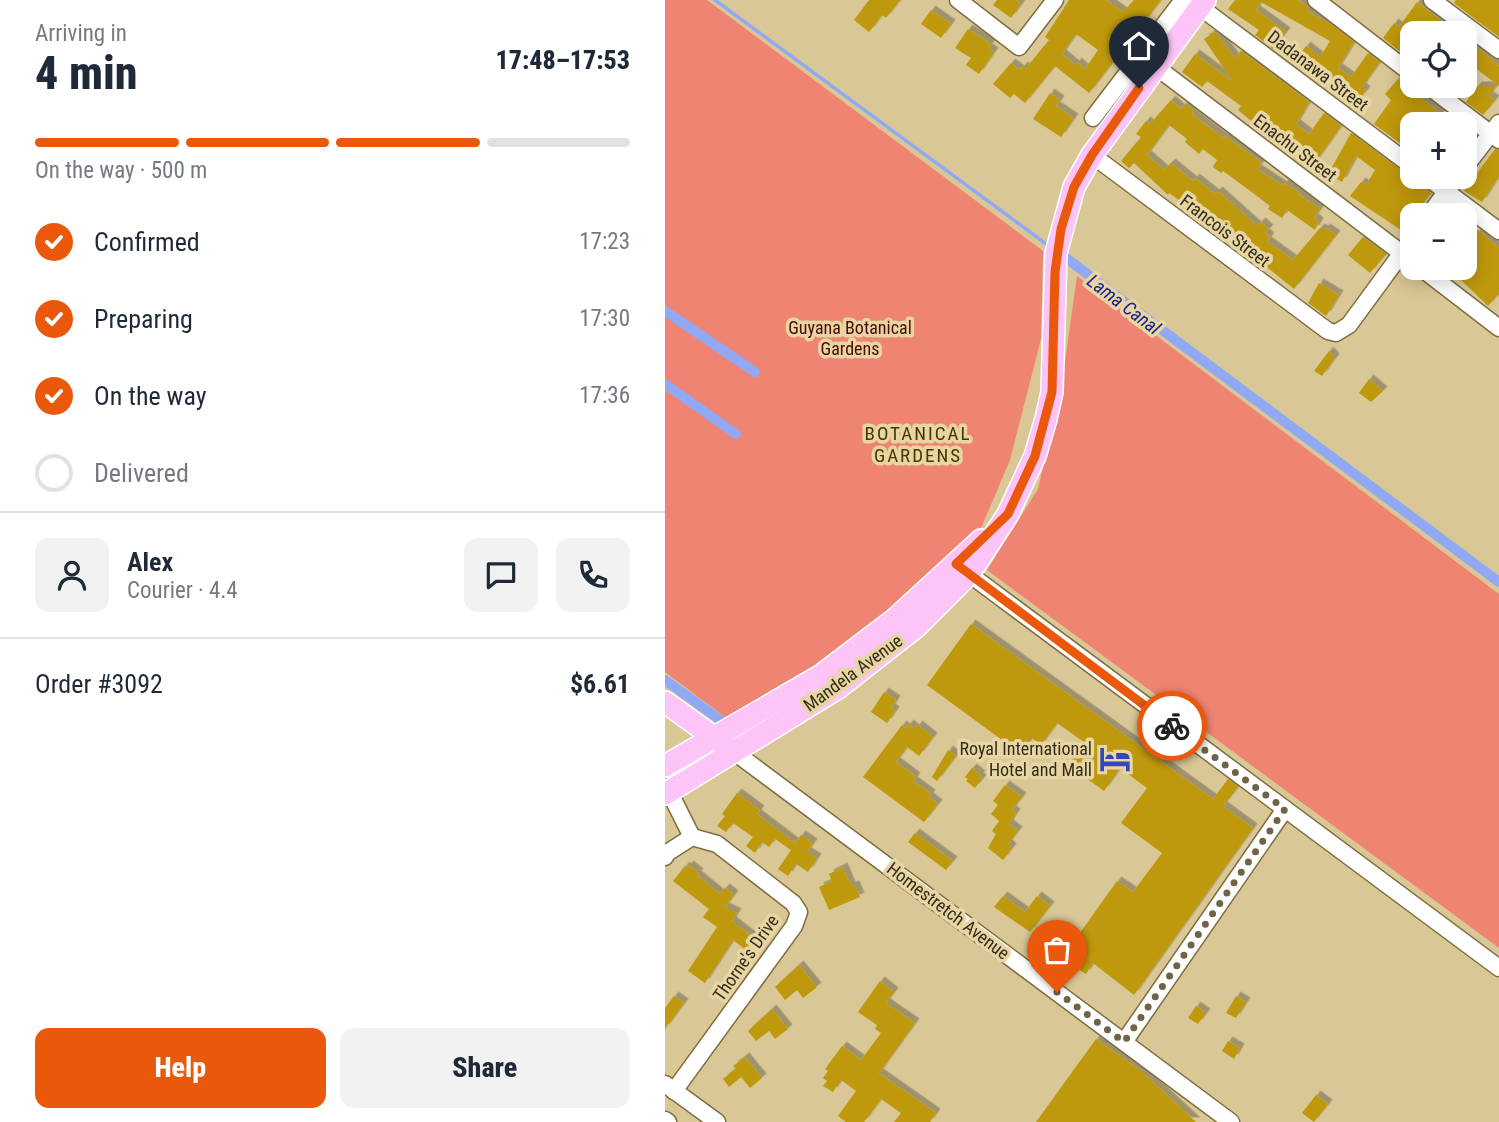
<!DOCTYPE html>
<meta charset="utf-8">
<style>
body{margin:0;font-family:"Roboto Condensed",sans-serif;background:#f2f2f3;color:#1f2937;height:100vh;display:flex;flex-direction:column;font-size:26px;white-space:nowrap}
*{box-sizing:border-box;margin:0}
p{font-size:23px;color:#747a83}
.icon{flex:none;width:38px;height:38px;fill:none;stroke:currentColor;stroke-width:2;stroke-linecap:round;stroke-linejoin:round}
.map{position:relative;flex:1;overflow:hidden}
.drawer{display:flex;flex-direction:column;background:#fff;width:665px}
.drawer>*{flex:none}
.controls{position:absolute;left:735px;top:21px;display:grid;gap:14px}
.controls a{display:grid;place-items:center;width:77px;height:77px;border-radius:14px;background:#fff;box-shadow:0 4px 18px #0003;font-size:35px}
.pin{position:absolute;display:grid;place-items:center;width:60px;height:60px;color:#fff;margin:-72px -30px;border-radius:50% 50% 50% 0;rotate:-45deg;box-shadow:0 0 7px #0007}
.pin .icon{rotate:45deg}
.courier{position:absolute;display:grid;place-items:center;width:70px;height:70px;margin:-35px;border:5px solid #ea580c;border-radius:50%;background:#fff;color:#222;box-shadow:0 2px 9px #0007}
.summary em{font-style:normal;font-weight:800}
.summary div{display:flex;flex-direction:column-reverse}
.summary{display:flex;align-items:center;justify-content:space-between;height:119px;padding:0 35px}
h1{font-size:46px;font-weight:800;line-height:52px}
.bar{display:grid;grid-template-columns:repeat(4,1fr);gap:10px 7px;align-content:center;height:84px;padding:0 35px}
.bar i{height:9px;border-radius:5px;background:#e0e1e3}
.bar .active{background:#ea580c}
.bar p{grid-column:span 4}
.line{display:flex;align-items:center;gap:18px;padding:0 35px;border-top:2px solid #e0e1e3}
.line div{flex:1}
.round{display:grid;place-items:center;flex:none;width:74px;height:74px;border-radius:14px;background:#f2f2f3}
ol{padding:0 35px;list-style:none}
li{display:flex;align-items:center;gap:21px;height:77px}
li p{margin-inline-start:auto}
li .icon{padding:7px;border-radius:50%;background:#ea580c;color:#fff;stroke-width:4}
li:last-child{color:#747a83}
li i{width:38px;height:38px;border:4px solid #e0e1e3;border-radius:50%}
.action{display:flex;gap:14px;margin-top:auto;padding:14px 35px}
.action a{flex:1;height:80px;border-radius:14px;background:#ea580c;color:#fff;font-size:28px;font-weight:800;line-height:80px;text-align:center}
.action a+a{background:#f2f2f3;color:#1f2937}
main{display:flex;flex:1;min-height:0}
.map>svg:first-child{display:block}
.green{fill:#f08472}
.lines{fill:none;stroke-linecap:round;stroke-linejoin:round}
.stream{stroke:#91a8f4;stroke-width:3.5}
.canal{stroke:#91a8f4;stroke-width:10}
.building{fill:#bf9907;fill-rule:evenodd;filter:url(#shadow)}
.minor-casing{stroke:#7e6d3f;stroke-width:19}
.major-casing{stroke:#fff;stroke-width:24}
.minor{stroke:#fff;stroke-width:16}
.major{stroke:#fdc4f7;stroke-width:21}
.done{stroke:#6e6345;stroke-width:7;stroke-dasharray:0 12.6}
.route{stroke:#ea580c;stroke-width:9}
.labels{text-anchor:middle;stroke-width:7;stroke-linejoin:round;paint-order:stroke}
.street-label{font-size:18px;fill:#342d19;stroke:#e7d5a3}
.park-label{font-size:18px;fill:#500903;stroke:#e7d5a3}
.poi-label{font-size:18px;fill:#342d19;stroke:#e7d5a3;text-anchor:end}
.water-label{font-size:19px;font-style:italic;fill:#1c228d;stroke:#e7d5a3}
.neighbourhood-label{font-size:19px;letter-spacing:2px;fill:#463703;stroke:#e7d5a3}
</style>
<main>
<section class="drawer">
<div class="summary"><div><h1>4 min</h1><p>Arriving in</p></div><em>17:48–17:53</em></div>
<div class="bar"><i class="active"></i><i class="active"></i><i class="active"></i><i></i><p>On the way · 500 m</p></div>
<ol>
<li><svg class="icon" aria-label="check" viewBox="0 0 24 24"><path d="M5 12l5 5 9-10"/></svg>Confirmed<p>17:23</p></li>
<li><svg class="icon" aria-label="check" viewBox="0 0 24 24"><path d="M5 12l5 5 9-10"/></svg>Preparing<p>17:30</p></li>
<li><svg class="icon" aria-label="check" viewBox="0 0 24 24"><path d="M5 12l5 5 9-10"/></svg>On the way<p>17:36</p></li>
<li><i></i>Delivered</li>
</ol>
<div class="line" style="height:126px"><a class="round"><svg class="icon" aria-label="person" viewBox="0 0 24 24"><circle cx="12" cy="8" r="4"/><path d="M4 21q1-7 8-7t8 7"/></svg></a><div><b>Alex</b><p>Courier · 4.4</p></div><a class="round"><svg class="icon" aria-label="chat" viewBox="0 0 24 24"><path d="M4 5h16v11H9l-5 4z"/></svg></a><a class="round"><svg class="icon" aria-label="phone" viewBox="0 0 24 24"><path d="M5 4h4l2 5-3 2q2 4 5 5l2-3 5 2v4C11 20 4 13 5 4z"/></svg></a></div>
<div class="line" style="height:91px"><div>Order #3092</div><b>$6.61</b></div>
<div class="action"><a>Help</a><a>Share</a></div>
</section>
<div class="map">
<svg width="834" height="1122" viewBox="0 0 834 1122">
<defs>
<filter id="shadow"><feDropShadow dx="4.5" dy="-4.5" stdDeviation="0" flood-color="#0004"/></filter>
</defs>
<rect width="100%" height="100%" fill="#d9c896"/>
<g class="green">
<path d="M0,0H42L378,251L376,339L345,460L317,526L253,589L160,662L64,720L0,672Z"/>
<path d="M412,276L834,594V948L322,570L373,489L396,390Z"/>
</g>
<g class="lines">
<path class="stream" d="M50,0L384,246"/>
<g class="canal">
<path d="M401,258L834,582"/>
<path d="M0,311L90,372"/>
<path d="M0,384L71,434"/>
<path d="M0,680L58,722"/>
</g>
</g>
<g class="building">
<path d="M204,0H235L221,18L217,15L204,32L189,20Z"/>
<path d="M332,0H351L356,4L346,18L328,5Z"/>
<path d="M404,0H441L458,12L469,0H496L424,93L390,66L360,103L349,94L345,98L328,84L346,63L355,70L358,66L361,68L384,40L380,37ZM411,34L433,50L420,69L412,62L410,65L397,54Z"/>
<path d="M570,0H633L644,8L642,11L667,25L689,42L673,68L686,77L703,53L715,62L697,87L701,91L687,107L671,94L674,90L643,67L639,72L628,64L641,46L655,57L665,41L596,2L591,10L621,32L608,49L590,35L594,30L563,9Z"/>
<path d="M791,0H834V37L789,3Z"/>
<path d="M752,2L791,33H747V44L739,55L718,38L729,23L734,27Z"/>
<path d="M266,10L286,24L276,38L256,24Z"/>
<path d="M303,29L326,44L323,48L329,52L314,74L301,65L306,58L290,48Z"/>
<path d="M550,32L570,58L576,51L644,102L631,124L644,134L659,113L676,126L649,164L633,152L636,148L595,119L590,124L573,110L576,106L542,81L537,87L517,72L530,54L568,82L539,39Z"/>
<path d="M807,43L834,66V86L800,60V53Z"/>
<path d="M733,79L776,114L768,124H759L747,115V152L709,124L726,100L720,94Z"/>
<path d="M812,86H831L824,96L830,100L818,115L801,102Z"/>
<path d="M385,93L395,100L391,106L409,118L396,137L368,119Z"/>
<path d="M506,100L516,109L520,104L529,111L527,114L558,138L560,136L597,163L592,169L618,186L619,183L634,192L633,194L655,209L649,218L654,222L650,230L622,210L617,218L603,209L605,206L584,190L558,171L556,173L548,167L552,160L538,149L534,154L520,142L522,139L504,125L482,155L499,170L506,163L528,181L530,178L550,194L553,191L592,226L596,222L604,229L600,233L605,237L602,241L628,260L655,228L659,230L661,228L671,235L629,289L551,226L547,231L531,220L534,215L504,193L503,195L469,163L464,168L456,161L476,137L471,134L481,121L485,124Z"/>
<path d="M686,133L741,174L752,178L755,185L766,193L736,230L685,196L696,182L701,185L710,170L691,156L677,182L663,174Z"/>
<path d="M830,149L834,150V176L817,202L799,191Z"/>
<path d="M813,230L834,248V294L823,306L797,281L778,268H800V236L806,241Z"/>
<path d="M698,237L721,254L705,273L683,255Z"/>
<path d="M654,283L674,295L661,316L643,303Z"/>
<path d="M664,351L670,358L657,376L649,371Z"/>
<path d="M704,379L718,391L706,402L694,393Z"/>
<path d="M306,624L548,799L563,779L573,787L558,806L588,828L469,995L428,963L421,974L397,958L452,881L468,892L497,853L456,823L482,788L455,768L439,791L403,765L419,742L392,723L376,745L367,738L356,754L262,685Z"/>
<path d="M219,692L231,700L226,708L230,711L222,723L206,712Z"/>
<path d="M244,724L250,729L253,725L268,737L254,756L242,747L231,762L251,777L248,781L266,794L264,797L273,804L259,822L198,777L237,725L241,728Z"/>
<path d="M283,750L291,756L272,781L267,777Z"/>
<path d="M307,768L316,775L314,777L317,779L310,788L301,781L303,779L300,777Z"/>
<path d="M340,785L357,797L347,810L351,813L344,824L353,831L343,844L347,848L338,860L323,848L331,834L327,831L334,821L326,814L333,805L328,801Z"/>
<path d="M72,793L95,810L92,814L130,843L136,835L148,843L142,852L152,858L143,872L131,864L123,876L113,869L126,850L110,839L104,847L97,842L90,853L81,846L88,837L68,823L61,832L52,826L60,816L57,814Z"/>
<path d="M250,833L288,861L281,870L243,842Z"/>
<path d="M24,865L34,873L32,875L55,894L60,888L69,895L60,907L72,913L67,921L95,943L86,954L68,940L40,983L23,971L52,927L38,917L44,909L8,881L20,866L22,868Z"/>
<path d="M178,867L186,886L190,885L195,897L164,910L154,887L167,881L164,874Z"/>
<path d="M338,896L360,912L372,896L385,906L365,932L329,907Z"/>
<path d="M134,965L152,987L138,998L132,990L120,1000L110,987Z"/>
<path d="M215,981L229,992L221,1003L250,1023L214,1073L271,1113L265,1122H229L236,1113L216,1099L199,1122H181L173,1116L191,1091L176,1080L168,1092L158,1086L162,1081L158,1078L163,1071L160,1069L177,1046L196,1060L216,1033L210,1029L212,1025L193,1012Z"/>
<path d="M9,996L19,1003L0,1029V1008Z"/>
<path d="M571,996L581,1002L571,1018L561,1013Z"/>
<path d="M531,1006L541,1013L533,1024L523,1018Z"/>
<path d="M107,1009L123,1029L110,1039L104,1031L91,1041L83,1031Z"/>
<path d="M431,1039L477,1072L531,1122H371Z"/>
<path d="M563,1041L575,1048L569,1059L557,1051Z"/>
<path d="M80,1057L97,1078L85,1088L76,1077L64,1087L58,1079L71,1069L68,1066Z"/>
<path d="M651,1095L663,1104L649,1122L637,1113Z"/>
</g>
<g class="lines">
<defs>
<g id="minor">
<path d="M293,0L354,47L390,0"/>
<path d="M651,0L747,74"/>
<path d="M767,0L834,50"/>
<path d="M535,7L747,166"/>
<path d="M490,66L747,261"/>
<path d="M763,86L834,140"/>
<path d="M428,118L518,0"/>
<path d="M427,155L663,331L671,333L684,325L747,239"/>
<path d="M800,167L834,123"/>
<path d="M762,177L834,231"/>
<path d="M764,215L792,177"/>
<path d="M756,268L834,328"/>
<path d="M296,568L834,968"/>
<path d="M68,751L566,1122"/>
<path d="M4,791L27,837"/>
<path d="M0,857L2,853L27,837L52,844L128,903L134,912L129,926L9,1091"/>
<path d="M459,1042L620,809"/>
<path d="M0,1084L52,1122"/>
<path d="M0,1120L3,1122"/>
</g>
<g id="major">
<path d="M0,702L61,746"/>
<path d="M0,766L155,676L230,619L316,540"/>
<path d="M0,794L173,688L251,627L304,574L343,514L370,456L381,419L387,392L391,253L409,187L427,155L540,0"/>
</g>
</defs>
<use href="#minor" class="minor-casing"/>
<use href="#major" class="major-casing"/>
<use href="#minor" class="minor"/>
<use href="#major" class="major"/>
</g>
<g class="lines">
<path class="done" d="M392,992L459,1042L620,809L507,726"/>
<path class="route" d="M474,88L427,155L409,187L396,229L390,272L387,392L370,456L343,514L291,564L507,726"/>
</g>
<defs>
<symbol id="hotel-bare" viewBox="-9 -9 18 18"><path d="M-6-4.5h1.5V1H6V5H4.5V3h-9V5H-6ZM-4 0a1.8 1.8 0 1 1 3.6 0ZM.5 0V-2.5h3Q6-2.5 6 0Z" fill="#3446b8" stroke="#e7d5a3" stroke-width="2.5" paint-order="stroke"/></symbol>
</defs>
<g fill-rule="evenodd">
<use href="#hotel-bare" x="428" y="737" width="44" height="44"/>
</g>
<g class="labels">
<g class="street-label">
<text transform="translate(653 71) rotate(37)" y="6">Dadanawa Street</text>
<text transform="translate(630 148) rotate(37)" y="6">Enachu Street</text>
<text transform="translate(560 231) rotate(37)" y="6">Francois Street</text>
<text transform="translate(188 673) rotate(-36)" y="6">Mandela Avenue</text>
<text transform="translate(283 911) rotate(37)" y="6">Homestretch Avenue</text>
<text transform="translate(81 958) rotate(-55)" y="6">Thorne's Drive</text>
</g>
<g class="park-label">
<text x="185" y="334">Guyana Botanical<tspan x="185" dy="21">Gardens</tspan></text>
</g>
<g class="poi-label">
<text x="427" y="755">Royal International<tspan x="427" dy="21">Hotel and Mall</tspan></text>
</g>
<g class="water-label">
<text transform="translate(459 304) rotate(37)" y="7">Lama Canal</text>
</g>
<g class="neighbourhood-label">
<text x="253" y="440">BOTANICAL<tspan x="253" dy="22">GARDENS</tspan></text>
</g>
</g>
</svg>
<div class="controls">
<a><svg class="icon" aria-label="locate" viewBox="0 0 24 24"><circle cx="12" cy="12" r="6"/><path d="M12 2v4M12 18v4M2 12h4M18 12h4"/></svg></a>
<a>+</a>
<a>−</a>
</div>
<div class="pin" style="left:392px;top:992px;background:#ea580c"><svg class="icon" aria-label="bag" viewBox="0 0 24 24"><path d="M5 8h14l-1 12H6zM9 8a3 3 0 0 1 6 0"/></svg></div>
<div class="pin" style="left:474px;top:88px;background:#1f2937"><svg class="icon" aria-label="home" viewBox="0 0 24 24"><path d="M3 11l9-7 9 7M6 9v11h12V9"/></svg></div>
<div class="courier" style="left:507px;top:726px"><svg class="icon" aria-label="bike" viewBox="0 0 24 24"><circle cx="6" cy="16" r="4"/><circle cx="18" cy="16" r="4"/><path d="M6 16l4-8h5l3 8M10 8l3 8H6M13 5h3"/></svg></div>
</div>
</main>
